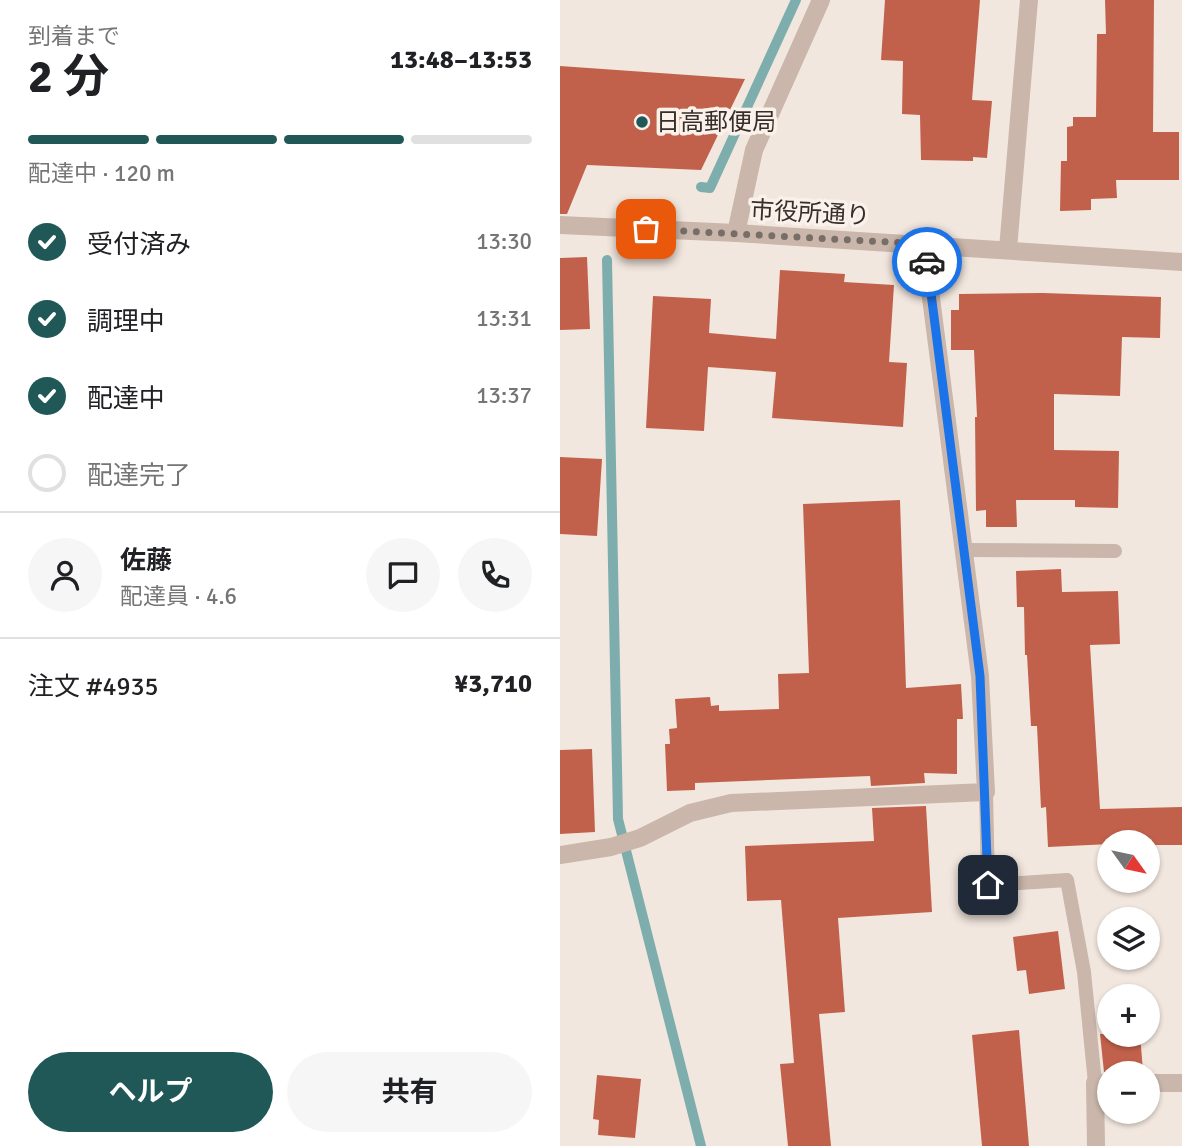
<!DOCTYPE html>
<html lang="ja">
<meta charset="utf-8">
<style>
body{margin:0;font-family:Signika,"Noto Sans JP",sans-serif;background:#f6f6f6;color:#202124;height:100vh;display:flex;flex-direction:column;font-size:26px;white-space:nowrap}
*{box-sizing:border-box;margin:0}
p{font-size:23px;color:#757577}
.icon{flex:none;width:38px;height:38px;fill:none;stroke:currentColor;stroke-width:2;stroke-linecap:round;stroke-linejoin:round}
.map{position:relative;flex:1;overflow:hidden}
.drawer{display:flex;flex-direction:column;background:#fff;width:560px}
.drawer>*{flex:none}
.needle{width:46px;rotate:123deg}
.buttons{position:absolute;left:537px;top:830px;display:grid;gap:14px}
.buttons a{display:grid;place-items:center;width:63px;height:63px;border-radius:50%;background:#fff;box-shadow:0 2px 5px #0004;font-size:35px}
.pin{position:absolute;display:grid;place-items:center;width:60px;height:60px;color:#fff;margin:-30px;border-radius:14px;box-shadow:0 4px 10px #0006}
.courier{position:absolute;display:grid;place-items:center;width:70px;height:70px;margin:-35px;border:5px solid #1a73e8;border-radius:50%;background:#fff;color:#222;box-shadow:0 2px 9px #0007}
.summary em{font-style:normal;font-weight:700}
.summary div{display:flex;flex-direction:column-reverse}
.summary{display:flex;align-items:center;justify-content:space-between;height:119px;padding:0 28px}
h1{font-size:46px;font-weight:700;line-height:52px}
.bar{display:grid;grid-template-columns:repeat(4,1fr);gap:10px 7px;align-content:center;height:84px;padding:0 28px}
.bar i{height:9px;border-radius:5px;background:#e0e0e0}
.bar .on{background:#205858}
.bar p{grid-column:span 4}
.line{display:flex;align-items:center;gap:18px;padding:0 28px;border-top:2px solid #e0e0e0}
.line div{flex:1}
.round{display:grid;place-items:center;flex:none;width:74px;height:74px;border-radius:37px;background:#f6f6f6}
ol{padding:0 28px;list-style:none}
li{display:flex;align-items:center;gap:21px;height:77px}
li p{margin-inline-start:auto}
li .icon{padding:7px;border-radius:50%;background:#205858;color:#fff;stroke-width:4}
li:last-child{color:#757577}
li i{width:38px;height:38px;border:4px solid #e0e0e0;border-radius:50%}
.button{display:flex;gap:14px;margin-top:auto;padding:14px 28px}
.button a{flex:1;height:80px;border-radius:42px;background:#205858;color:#fff;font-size:28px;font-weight:700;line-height:80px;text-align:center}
.button a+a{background:#f6f6f6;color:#202124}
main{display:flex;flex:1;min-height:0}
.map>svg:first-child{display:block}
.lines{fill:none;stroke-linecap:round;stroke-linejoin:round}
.stream{stroke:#7daead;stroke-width:10}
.building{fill:#c2614b}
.service{stroke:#cab6aa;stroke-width:14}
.minor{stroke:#cab6aa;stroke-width:18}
.tertiary{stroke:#cab6aa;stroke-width:18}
.done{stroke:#786e68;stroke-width:7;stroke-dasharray:0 12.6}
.route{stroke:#1a73e8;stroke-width:9}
.poi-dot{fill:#205858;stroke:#f9f1ea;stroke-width:2.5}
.labels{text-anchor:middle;stroke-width:7;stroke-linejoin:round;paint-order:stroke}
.poi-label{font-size:24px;fill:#372d29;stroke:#f9f1ea;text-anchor:start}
.street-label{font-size:24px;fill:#372d29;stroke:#f9f1ea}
</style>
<main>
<section class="drawer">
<div class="summary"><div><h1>2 分</h1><p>到着まで</p></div><em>13:48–13:53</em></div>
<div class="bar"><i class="on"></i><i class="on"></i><i class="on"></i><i></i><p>配達中 · 120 m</p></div>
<ol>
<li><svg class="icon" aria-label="check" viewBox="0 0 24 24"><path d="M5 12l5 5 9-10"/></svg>受付済み<p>13:30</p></li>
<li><svg class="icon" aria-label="check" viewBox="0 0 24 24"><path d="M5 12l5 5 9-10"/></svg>調理中<p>13:31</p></li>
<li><svg class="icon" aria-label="check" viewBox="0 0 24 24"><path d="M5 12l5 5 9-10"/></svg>配達中<p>13:37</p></li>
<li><i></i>配達完了</li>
</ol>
<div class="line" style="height:126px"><a class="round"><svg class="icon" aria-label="person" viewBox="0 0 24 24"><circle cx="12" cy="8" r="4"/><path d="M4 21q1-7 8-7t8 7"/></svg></a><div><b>佐藤</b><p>配達員 · 4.6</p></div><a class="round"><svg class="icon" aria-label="chat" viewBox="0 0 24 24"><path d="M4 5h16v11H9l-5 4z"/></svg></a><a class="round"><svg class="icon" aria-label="phone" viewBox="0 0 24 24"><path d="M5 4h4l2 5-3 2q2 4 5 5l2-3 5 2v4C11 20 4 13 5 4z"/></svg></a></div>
<div class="line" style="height:91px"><div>注文 #4935</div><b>¥3,710</b></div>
<div class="button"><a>ヘルプ</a><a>共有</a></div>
</section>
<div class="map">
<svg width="622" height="1146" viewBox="0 0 622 1146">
<rect width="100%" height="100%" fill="#f2e7de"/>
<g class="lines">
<g class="stream">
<path d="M141,187L150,188L236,0"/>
<path d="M47,260L58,819L141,1146"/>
</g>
</g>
<g class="building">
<path d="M325,0H420L412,100L432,101L427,158L413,157V161L361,160L360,115L342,114L343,61L321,60Z"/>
<path d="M545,0H594L593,132H619V180H556L557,198L531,199V210L500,211L501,161H507V127L513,126V117H536L537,34H546Z"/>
<path d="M0,66L185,79L141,170L27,165L7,214H0Z"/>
<path d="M27,257L30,329L0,330V258Z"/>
<path d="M220,270L285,274L284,282L334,285L329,362L347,363L343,427L212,418L216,372L148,367L144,431L86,428L93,296L151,299L149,333L216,339Z"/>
<path d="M483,293L601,297L600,338L562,337L560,396L494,394V450L559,451L558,508L515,507V500H456L457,527H426V510L416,511L415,417H417L414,350H391V310H399V294Z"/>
<path d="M0,457L42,459L37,536L0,534Z"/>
<path d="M340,500L346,688L401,684L403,719H397V774L364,773L365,783L311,786L310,776L135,783V790L107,791L105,744H110L109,729L117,728L115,699L150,697L151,706L159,705V711L219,709L218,674L249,673L243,504Z"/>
<path d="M501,569L502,592L558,591L560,644L530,645L540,809L622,807V845H591V841L550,842V844L488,847L486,807L481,808L477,726H471L467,655H465L464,607H457L456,571Z"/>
<path d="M32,749L35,832L0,834V750Z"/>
<path d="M366,806L372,912L278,918L285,1012L259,1014L271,1146H228L220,1064L234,1063L221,900L187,901L185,846L314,841L312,808Z"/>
<path d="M498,931L505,989L469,994L466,970L457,971L453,937Z"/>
<path d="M459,1030L469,1146H422L412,1035Z"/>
<path d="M540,1034H580L583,1071L544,1072Z"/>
<path d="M37,1075L81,1079L75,1138L38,1135L39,1120L33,1119Z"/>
</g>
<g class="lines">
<g class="service">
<path d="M402,550L555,551"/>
<path d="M426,792L428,885L507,880L524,972L535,1083"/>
</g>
<g class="minor">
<path d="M176,233L194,150L261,0"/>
<path d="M448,249L469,0"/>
<path d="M0,855L51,847L80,838L130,813L171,803L426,792L420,676L364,244"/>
<path d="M588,1083H622"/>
<path d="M536,1146L535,1083H550"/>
</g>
<path class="tertiary" d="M0,225L176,233L622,262"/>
</g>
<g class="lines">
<path class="done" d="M86,229L365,244L367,262"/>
<path class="route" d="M367,262L420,676L428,885"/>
</g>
<circle class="poi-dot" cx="82" cy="122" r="7"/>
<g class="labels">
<g class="poi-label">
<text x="96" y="130">日高郵便局</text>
</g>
<g class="street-label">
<text transform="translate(250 213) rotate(3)" y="8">市役所通り</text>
</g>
</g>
</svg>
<div class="buttons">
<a><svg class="needle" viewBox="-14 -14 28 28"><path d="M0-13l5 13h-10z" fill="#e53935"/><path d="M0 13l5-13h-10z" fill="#757577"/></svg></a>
<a><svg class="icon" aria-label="layers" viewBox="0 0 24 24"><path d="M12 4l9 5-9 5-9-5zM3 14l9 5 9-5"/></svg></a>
<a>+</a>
<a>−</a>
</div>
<div class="pin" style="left:86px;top:229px;background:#ea580c"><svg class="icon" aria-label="bag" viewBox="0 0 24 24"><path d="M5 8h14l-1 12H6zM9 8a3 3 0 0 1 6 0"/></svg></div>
<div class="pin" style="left:428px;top:885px;background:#1f2937"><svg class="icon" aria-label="home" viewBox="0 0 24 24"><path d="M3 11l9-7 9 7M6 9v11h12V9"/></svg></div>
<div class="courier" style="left:367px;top:262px"><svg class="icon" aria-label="car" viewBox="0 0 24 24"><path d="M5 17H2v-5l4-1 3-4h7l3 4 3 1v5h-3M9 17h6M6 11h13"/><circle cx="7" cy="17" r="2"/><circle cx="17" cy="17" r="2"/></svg></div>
</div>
</main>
